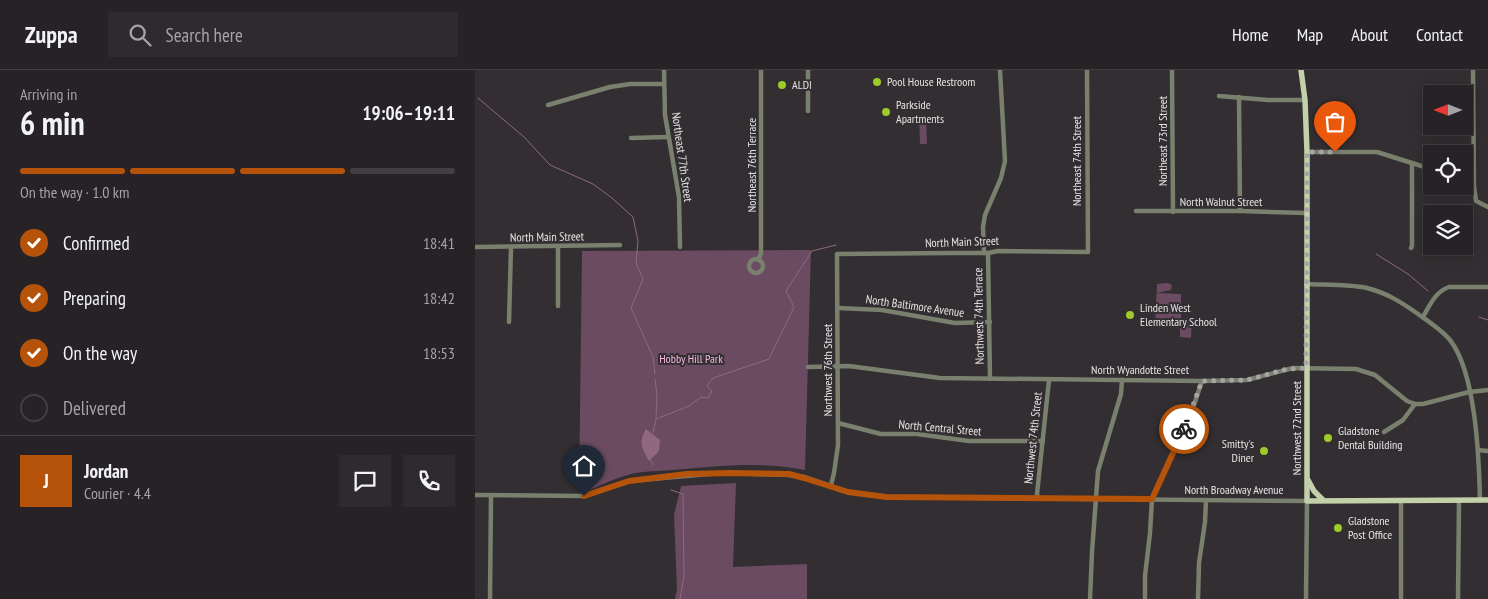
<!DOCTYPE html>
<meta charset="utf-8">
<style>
body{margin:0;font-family:"PT Sans Narrow",sans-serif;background:#2e2a2d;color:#f1f3f6;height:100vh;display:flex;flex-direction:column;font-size:19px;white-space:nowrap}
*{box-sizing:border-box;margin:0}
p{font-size:16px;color:#a4a4a7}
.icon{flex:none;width:28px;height:28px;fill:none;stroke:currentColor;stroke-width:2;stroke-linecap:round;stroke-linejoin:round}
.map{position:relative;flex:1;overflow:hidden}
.drawer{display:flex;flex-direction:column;background:#262225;width:475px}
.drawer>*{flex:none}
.needle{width:32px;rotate:270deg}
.controls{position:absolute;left:948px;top:15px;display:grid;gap:10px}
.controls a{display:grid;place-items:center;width:50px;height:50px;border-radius:0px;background:#262225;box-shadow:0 2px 12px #0003,0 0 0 1px #423f42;font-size:25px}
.pin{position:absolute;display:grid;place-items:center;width:42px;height:42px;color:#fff;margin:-51px -21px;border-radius:50% 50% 50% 0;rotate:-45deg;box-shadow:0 0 5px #0007}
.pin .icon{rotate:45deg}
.courier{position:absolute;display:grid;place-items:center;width:50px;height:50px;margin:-25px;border:4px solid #b45309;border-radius:50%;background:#fff;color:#222;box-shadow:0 1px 6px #0007}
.summary em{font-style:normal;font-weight:700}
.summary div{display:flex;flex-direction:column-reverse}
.summary{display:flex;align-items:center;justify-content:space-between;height:85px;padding:0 20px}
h1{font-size:32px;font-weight:700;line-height:38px}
.bar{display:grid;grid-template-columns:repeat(4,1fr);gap:8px 5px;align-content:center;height:60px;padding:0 20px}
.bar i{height:6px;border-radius:4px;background:#423f42}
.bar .current{background:#b45309}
.bar p{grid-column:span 4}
.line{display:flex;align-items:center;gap:12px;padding:0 20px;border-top:1px solid #423f42}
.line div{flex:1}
.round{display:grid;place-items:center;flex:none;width:52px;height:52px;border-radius:0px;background:#2e2a2d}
ol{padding:0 20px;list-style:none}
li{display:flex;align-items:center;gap:15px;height:55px}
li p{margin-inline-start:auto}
li .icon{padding:5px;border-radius:50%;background:#b45309;color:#fff;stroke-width:4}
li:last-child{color:#a4a4a7}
li i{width:28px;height:28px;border:2px solid #423f42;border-radius:50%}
header{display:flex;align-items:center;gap:30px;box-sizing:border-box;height:70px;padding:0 25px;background:#262225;border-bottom:1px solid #423f42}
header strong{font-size:24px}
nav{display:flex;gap:28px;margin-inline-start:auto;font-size:18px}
.search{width:350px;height:45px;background:#2e2a2d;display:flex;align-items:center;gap:12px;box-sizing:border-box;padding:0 18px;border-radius:0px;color:#a4a4a7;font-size:19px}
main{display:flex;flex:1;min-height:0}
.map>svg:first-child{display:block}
.green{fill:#6b4b61}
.water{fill:#906882}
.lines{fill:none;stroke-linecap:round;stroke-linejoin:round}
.stream{stroke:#906882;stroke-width:1}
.minor{stroke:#79806e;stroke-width:4.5}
.major{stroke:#c2d1aa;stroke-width:5.5}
.done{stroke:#a7a4a6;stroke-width:5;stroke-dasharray:0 9}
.route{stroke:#b45309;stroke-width:6}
.poi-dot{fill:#9fca2c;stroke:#322e31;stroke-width:2}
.labels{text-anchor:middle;stroke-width:4;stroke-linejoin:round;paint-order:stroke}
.poi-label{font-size:12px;fill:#e6e3e5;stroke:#322e31;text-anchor:start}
.street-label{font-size:12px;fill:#e6e3e5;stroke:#322e31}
.park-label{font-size:12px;fill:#f7b6e1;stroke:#322e31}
</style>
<header>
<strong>Zuppa</strong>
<div class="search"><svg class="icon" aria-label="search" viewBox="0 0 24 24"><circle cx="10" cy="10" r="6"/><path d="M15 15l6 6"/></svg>Search here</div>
<nav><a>Home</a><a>Map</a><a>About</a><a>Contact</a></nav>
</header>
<main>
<section class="drawer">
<div class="summary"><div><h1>6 min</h1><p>Arriving in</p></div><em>19:06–19:11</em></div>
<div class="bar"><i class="current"></i><i class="current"></i><i class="current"></i><i></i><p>On the way · 1.0 km</p></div>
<ol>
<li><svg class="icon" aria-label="check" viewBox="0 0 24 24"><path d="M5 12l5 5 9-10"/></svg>Confirmed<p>18:41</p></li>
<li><svg class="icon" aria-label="check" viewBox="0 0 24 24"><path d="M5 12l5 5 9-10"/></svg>Preparing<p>18:42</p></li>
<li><svg class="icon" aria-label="check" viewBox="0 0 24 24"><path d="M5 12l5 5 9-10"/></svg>On the way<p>18:53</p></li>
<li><i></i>Delivered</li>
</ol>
<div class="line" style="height:90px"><b class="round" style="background:#b45309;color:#fff">J</b><div><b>Jordan</b><p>Courier · 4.4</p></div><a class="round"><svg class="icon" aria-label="chat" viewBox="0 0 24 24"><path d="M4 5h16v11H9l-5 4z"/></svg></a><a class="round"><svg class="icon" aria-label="phone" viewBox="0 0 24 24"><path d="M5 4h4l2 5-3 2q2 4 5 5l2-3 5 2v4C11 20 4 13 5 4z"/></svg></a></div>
</section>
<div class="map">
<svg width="1013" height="529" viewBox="0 0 1013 529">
<rect width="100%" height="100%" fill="#322e31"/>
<g class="green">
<path d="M444,45H451L452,74H445Z"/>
<path d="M336,180L330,400C288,391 240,396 198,400C184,401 169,401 156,404C141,408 126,415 112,421L104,422L107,181Z"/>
<path d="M693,213L697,215L696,220L682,223L706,224V248H717L716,268L705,267V258L680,257L682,214Z"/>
<path d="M261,413L258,497L332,494V529H200L202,519L199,445L206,416Z"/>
</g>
<path class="water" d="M171,359L185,370L184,381L174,391C167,377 163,373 171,359Z"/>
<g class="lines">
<g class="stream">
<path d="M3,28L49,67L75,95L118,114L137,128L158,147L163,171L161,193L168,209L156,238L178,287L180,304"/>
<path d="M901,184L933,204L953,221"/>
<path d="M1004,247L1013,250"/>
<path d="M180,309L182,326L181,348"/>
<path d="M178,363L181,349L214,336L226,327L233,328L237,321L232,316L238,308L294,289L319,237L311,221L337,181L361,175"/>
<path d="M175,388L178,395"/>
<path d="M196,420L208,424L209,506L205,529"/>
</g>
<g class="minor">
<path d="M189,0L190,45L204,127L205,177"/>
<path d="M333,0V41"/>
<path d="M697,0L698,142"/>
<path d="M998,0L999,116L1001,131L1013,137"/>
<path d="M744,26L793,30H830"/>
<path d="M764,27L765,141"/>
<path d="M73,35L135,17L155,14H189"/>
<path d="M156,68L193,67"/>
<path d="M832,82H902L956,99"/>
<path d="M989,108L998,112"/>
<path d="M661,141H765L831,143"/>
<path d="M0,177L145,175"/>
<path d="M83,177V236"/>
<path d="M936,178L937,176V93"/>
<path d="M509,183L508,157L510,145L526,108L530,91L525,0"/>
<path d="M513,183L515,309"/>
<circle cx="281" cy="196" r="7"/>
<path d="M283,190L286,183V0"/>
<path d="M831,214C851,215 873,214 892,218C912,223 926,232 943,244C953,251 967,260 975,270C1001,303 1004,388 1005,430"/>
<path d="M363,238L407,240L480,253L515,252"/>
<path d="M948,247C955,235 960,222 974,217H1013"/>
<path d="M34,252L36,177"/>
<path d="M333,297L374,296L465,308L727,311L772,310L818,298L881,299L900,305L932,331L940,334H948L994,322L1013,320"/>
<path d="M363,353L406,364H442L494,371H568"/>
<path d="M909,362L928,350L940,334"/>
<path d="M1003,380L1013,381"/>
<path d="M356,415L359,403L363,375L362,184L476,183H513L523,181L613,182L612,0"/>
<path d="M0,425L109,426L154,411L245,403L314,405L329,407L373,422L411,427L832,431L831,529"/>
<path d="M563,428L562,424L574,310"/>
<path d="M15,529L16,426"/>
<path d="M615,529L617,482L623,401L646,324L647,310"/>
<path d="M670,529V506L675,463L677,429L717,341L727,311"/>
<path d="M723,529L724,493L730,452L731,430"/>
<path d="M926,529V430"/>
<path d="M983,529L984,430"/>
</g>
<g class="major">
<path d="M826,0L830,30L832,82V431L1013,430"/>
<path d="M833,410L839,421L848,430"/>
</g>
</g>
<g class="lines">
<path class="done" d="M709,359L727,311L772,310L812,299L831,298L832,82H860"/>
<path class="route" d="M109,426L154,411L212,404L256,403L314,404L329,408L373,422L411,427L677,429L709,359"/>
</g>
<g class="poi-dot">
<circle cx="402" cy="12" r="5"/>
<circle cx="307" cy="15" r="5"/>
<circle cx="411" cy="42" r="5"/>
<circle cx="655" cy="245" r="5"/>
<circle cx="853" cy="368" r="5"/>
<circle cx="789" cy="381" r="5"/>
<circle cx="863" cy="458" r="5"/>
</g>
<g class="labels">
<g class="poi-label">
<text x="412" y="16">Pool House Restroom</text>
<text x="317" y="19">ALDI</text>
<text x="421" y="39">Parkside<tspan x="421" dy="14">Apartments</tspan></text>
<text x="665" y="242">Linden West<tspan x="665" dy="14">Elementary School</tspan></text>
<text x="863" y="365">Gladstone<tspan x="863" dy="14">Dental Building</tspan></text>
<text x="779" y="378" text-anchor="end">Smitty's<tspan x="779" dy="14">Diner</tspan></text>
<text x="873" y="455">Gladstone<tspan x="873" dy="14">Post Office</tspan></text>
</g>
<g class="street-label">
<text transform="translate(688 71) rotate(-90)" y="4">Northeast 73rd Street</text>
<text transform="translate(207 87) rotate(82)" y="4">Northeast 77th Street</text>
<text transform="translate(602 91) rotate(-90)" y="4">Northeast 74th Street</text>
<text transform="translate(277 95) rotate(-90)" y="4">Northeast 76th Terrace</text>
<text x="746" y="136">North Walnut Street</text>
<text transform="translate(72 167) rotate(-1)" y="4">North Main Street</text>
<text transform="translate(487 172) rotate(-2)" y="4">North Main Street</text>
<text transform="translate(440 236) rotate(8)" y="4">North Baltimore Avenue</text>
<text transform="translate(504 246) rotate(-91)" y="4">Northwest 74th Terrace</text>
<text transform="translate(353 300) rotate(-90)" y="4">Northwest 76th Street</text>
<text x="665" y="304">North Wyandotte Street</text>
<text transform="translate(465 358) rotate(5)" y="4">North Central Street</text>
<text transform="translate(822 358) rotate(-90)" y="4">Northwest 72nd Street</text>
<text transform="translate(558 368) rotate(-84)" y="4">Northwest 74th Street</text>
<text x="759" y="424">North Broadway Avenue</text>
</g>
<g class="park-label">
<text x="216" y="293">Hobby Hill Park</text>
</g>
</g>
</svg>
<div class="controls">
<a><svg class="needle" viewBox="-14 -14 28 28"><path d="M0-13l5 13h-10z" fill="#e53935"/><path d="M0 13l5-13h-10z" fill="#a4a4a7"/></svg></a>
<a><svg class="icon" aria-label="locate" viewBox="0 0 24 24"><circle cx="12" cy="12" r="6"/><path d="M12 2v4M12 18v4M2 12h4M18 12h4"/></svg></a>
<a><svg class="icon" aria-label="layers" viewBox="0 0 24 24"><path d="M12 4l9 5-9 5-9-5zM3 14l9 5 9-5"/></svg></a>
</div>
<div class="pin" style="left:860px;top:82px;background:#ea580c"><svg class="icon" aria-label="bag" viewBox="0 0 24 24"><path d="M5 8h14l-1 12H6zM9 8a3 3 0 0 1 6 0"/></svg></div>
<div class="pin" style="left:109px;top:426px;background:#1f2937"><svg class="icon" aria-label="home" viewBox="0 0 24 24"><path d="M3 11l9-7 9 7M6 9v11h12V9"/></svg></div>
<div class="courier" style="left:709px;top:359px"><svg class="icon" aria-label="bike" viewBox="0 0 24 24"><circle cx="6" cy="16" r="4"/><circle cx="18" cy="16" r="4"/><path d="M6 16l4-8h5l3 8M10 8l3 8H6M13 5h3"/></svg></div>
</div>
</main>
